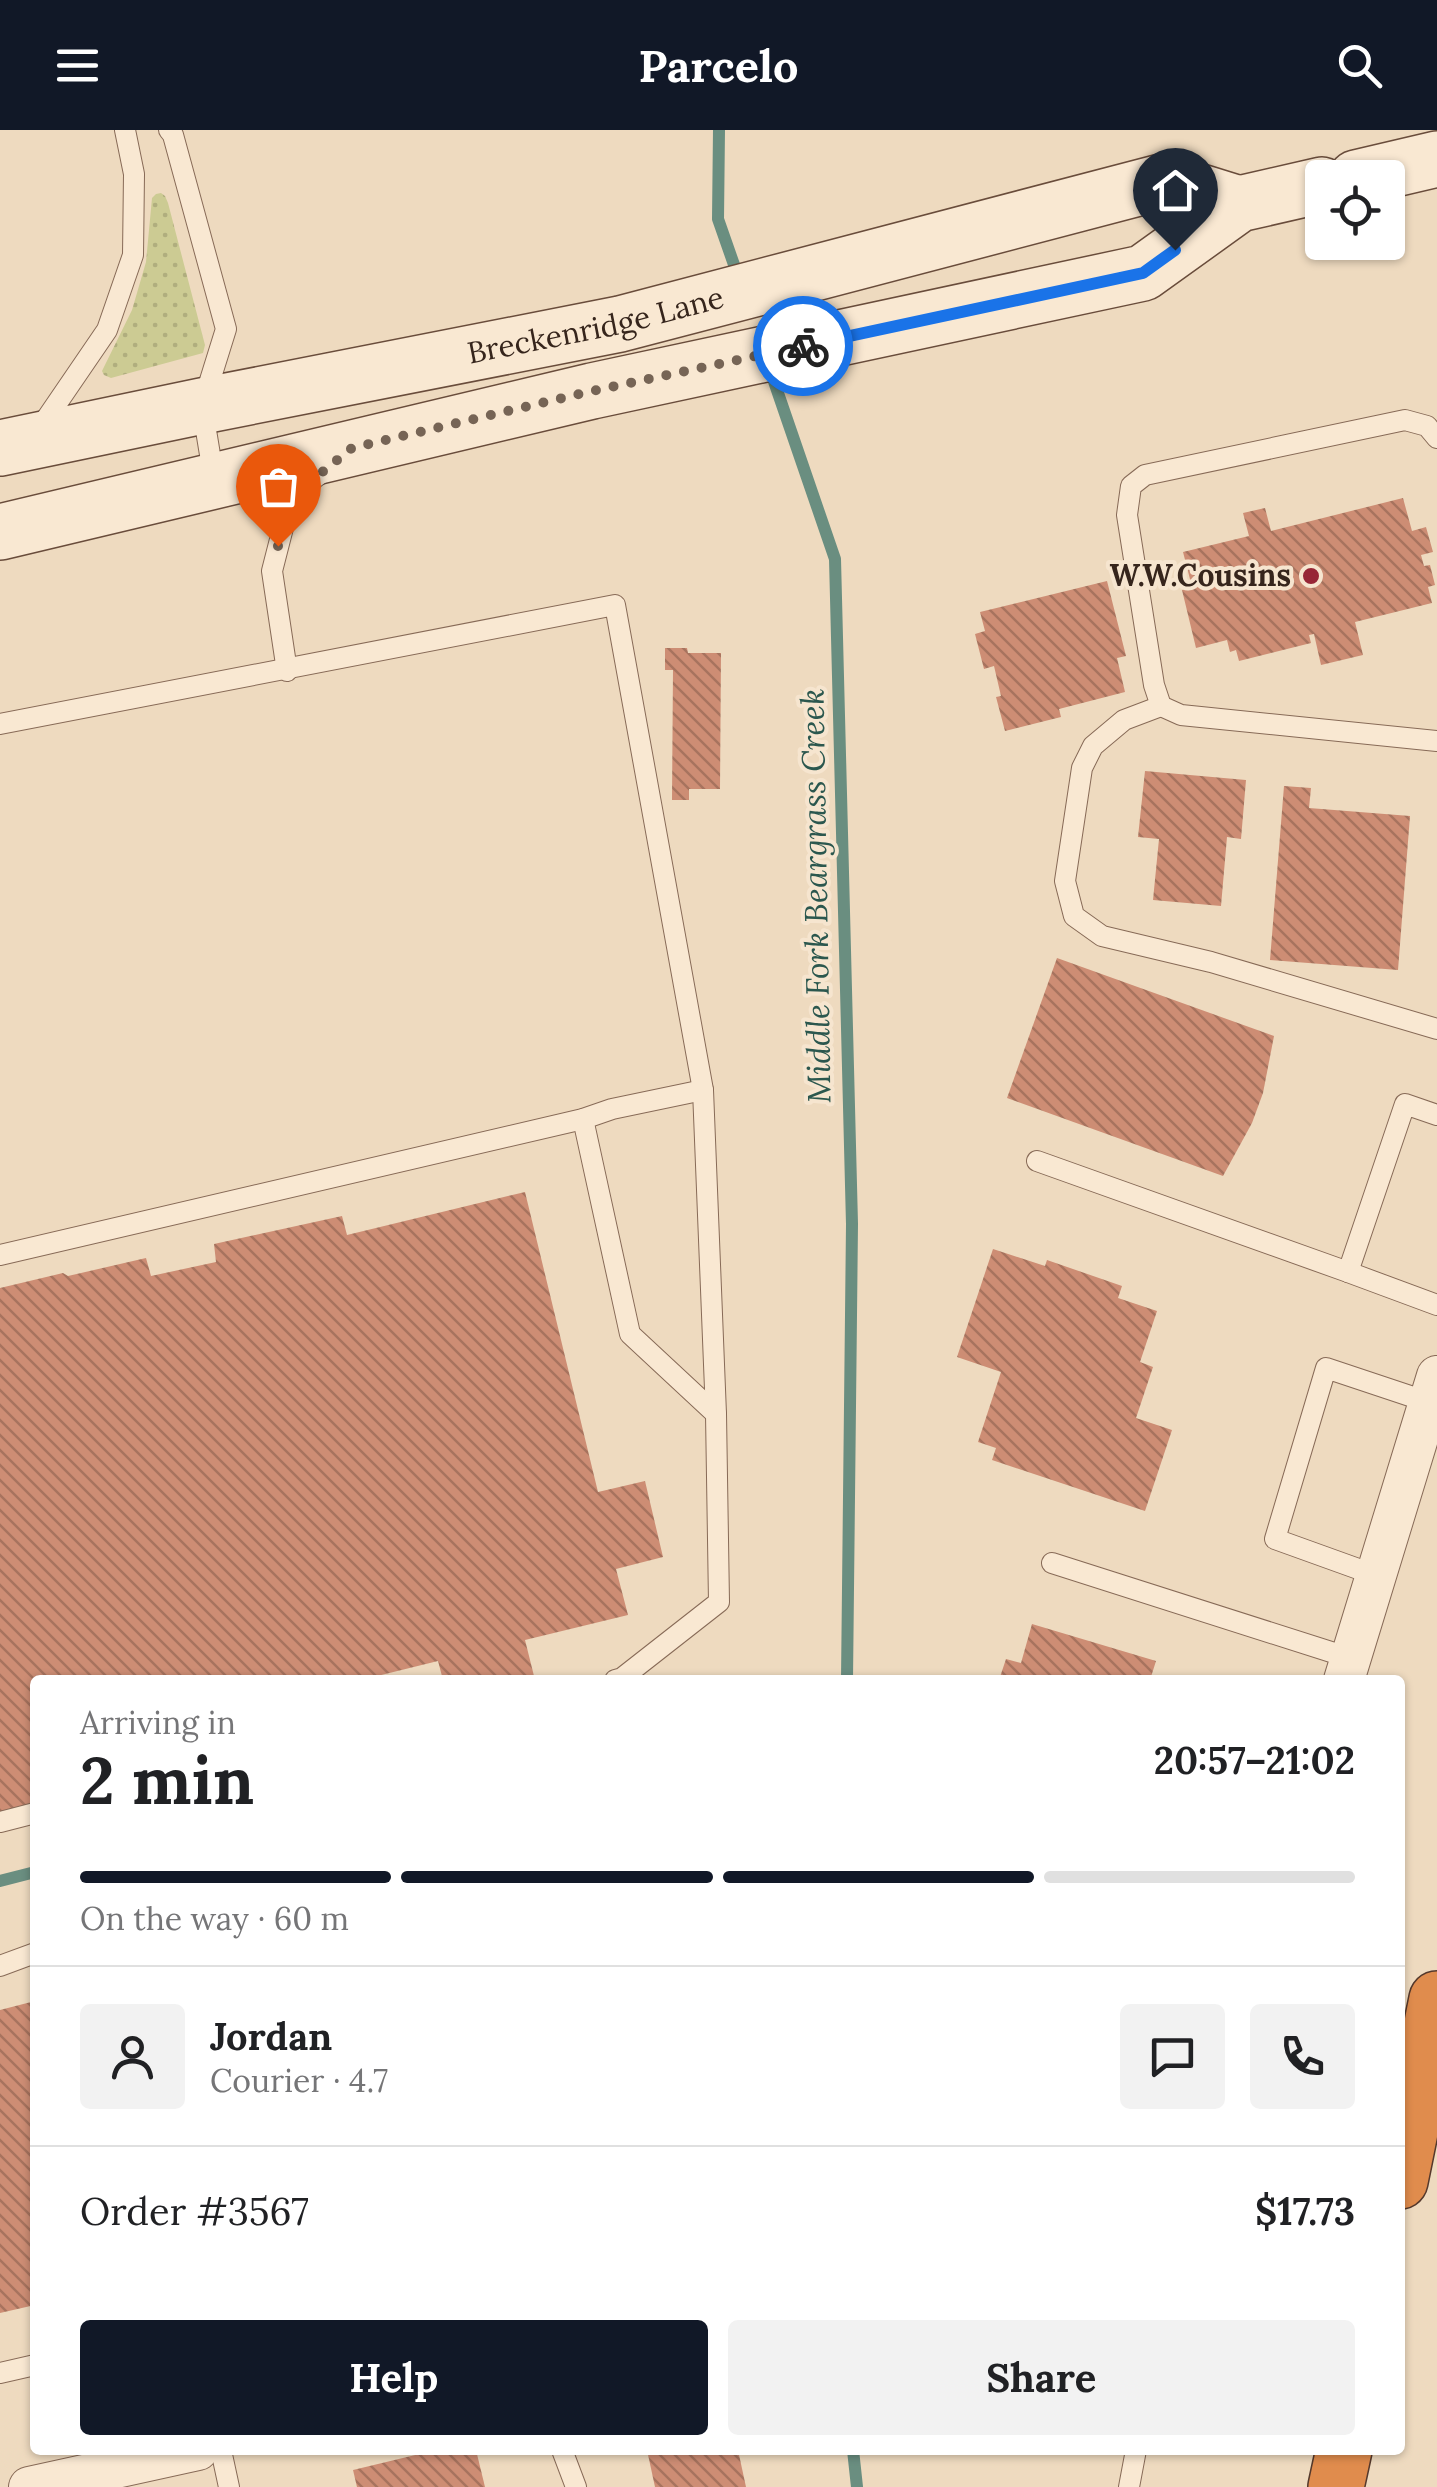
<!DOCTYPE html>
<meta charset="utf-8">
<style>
body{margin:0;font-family:Lora,serif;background:#f2f2f2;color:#202124;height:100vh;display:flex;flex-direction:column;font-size:38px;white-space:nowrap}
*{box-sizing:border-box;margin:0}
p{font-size:32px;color:#757577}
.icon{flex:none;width:55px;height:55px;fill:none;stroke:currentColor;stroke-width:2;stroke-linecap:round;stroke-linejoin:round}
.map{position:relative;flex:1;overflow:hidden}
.panel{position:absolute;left:30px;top:1545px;width:1375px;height:780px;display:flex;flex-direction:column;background:#fff;border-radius:10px;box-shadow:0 2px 8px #0004}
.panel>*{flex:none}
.buttons{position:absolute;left:1305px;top:30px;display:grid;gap:20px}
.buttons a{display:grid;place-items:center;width:100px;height:100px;border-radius:10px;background:#fff;box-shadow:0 2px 8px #0004;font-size:50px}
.pin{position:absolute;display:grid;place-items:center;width:85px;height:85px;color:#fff;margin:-102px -42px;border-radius:50% 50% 50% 0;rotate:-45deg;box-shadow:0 0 10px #0007}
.pin .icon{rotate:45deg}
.courier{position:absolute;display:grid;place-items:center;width:100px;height:100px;margin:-50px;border:8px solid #1a73e8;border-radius:50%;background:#fff;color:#222;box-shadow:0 2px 12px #0007}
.overview em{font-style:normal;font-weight:700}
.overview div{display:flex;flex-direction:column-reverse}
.overview{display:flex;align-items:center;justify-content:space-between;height:170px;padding:0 50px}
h1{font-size:65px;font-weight:700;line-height:75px}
.bar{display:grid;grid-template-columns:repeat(4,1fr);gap:15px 10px;align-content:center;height:120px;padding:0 50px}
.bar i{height:12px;border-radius:8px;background:#e0e0e0}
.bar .active{background:#111827}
.bar p{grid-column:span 4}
.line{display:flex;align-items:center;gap:25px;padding:0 50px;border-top:2px solid #e0e0e0}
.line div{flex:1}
.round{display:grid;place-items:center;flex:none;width:105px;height:105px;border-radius:10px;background:#f2f2f2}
.cta{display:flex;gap:20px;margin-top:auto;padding:20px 50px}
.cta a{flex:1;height:115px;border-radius:10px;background:#111827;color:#fff;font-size:40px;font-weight:700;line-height:115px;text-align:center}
.cta a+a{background:#f2f2f2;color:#202124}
header{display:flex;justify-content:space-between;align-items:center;height:130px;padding:0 50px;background:#111827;color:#fff;font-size:45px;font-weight:700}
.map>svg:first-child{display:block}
.grass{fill:url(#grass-dots)}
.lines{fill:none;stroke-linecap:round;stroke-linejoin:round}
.stream{stroke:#6a8e80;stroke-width:12}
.building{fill:url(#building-back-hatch)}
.service-casing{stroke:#876a57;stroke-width:22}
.minor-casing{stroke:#876a57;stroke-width:42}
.secondary-casing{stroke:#694c3b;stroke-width:58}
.motorway-casing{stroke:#55392c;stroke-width:58}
.service{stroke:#f9e8d2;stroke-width:20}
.minor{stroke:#f9e8d2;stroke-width:40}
.secondary{stroke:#f9e8d2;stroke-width:55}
.motorway{stroke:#e08c4d;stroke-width:55}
.done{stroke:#766455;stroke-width:10;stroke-dasharray:0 18}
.route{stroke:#1a73e8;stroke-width:12}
.poi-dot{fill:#972636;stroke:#f6e5cf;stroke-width:4}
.labels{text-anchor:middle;stroke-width:8;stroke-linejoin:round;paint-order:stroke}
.street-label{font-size:30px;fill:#36251c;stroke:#f6e5cf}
.poi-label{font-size:30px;font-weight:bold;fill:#36251c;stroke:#f6e5cf;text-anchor:end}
.water-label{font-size:32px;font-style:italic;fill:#2b574e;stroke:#f6e5cf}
</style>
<header><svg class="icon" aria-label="menu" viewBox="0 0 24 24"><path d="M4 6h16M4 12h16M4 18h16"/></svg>Parcelo<svg class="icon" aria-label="search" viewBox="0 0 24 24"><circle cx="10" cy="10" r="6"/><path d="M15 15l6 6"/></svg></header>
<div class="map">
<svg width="1437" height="2357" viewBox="0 0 1437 2357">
<defs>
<pattern id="grass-dots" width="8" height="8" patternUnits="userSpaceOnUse" patternTransform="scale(2.5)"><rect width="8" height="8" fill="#cccb93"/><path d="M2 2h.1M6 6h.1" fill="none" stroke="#b0ae7e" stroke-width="1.8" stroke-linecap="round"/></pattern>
<pattern id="building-back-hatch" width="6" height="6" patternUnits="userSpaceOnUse" patternTransform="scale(2.5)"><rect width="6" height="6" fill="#cd8d74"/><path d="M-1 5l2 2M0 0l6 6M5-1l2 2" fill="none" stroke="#a7735e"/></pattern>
</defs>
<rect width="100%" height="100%" fill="#eedabf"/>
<path class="grass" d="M161,63L165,66L168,73L205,215L203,223L111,248L104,245L102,241L132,180L146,132L152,68L156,64Z"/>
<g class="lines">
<g class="stream">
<path d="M719,0L718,89L739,149"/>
<path d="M768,234L835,429L852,1094L847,1550"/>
<path d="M0,1751L35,1742"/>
<path d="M853,2320L857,2357"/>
</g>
</g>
<g class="building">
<path d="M1403,368L1412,401L1426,397L1433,422L1421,425L1424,436L1430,435L1435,455L1428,457L1432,473L1355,492L1363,525L1321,535L1314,504L1309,505L1311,513L1239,531L1236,520L1230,522L1227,510L1196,518L1182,460L1192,457L1183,422L1249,406L1243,383L1265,378L1271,401Z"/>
<path d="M1107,451L1126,526L1117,528L1125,562L1059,579L1061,587L1005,601L996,567L1001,566L994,536L984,539L975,504L985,501L980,482Z"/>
<path d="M665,518H687L688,523H721L720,659H689V670H672L673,540H665Z"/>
<path d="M1145,641L1246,650L1241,709L1227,707L1221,776L1153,770L1159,709L1138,707Z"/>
<path d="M1284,656L1311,658L1309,678L1410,686L1398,840L1270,830Z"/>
<path d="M1057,828L1274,906L1263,963L1252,993L1223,1046L1007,968Z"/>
<path d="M525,1062L598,1362L645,1351L663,1427L616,1439L628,1485L525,1510L535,1550H443L438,1531L361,1550H35V1675L0,1683V1158L63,1143L68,1146L146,1128L151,1146L216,1132L214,1114L342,1086L347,1105Z"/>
<path d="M993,1119L1045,1136L1047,1130L1122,1156L1118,1168L1157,1181L1140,1232L1153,1237L1136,1288L1172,1300L1145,1381L992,1330L996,1318L978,1312L1001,1242L957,1227Z"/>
<path d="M1032,1494L1156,1531L1150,1550H999L1006,1529L1021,1533Z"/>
<path d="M35,1871V2175L0,2183V1880Z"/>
<path d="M436,2320H476L485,2357H357L353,2340Z"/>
<path d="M647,2320H738L746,2357H655Z"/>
</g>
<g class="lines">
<defs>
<g id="service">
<path d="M169,0L173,5L226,199L202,276L214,349"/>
<path d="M38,301L107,200L133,125L134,44L125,0"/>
<path d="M1437,308L1427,296L1405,290L1145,345L1131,356L1127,385L1154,555L1161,576L1181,585L1437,611"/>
<path d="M287,541L272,441L285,390L300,359L320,344"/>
<path d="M1161,576L1124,590L1093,616L1082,638L1065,751L1074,786L1102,806L1211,832L1437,899"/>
<path d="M0,594L615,475L703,960L716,1284L719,1472L622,1548L615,1550"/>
<path d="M1437,985L1405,974L1348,1142L1437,1175"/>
<path d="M583,989L630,1204L716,1284"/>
<path d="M1037,1031L1348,1142"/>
<path d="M0,1125L583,989L612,979L703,960"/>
<path d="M1052,1433L1350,1528"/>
<path d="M1375,1445L1275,1409L1326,1238L1428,1272"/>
<path d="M0,1692L35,1683"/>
<path d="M0,1836L35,1823"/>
<path d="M0,2243L35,2235"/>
<path d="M221,2320L229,2357"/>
<path d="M562,2320L576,2357"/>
<path d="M1129,2357L1136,2320"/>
</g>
<g id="minor">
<path d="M1344,1550L1437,1246"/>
<path d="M29,2357L198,2320"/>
</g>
<g id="secondary">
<path d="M1356,48L1437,29"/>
<path id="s1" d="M0,318L202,276L620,194L1165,51L1239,74"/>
<path d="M0,402L592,261L1143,143L1239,74L1322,55"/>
</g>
<g id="motorway">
<path d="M1400,2051L1437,1869"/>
<path d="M1336,2357L1344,2320"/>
</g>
</defs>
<use href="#service" class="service-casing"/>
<use href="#minor" class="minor-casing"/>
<use href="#secondary" class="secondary-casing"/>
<use href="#motorway" class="motorway-casing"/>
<use href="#service" class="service"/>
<use href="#minor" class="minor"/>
<use href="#secondary" class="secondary"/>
<use href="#motorway" class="motorway"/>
</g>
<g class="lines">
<path class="done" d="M278,416L285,390L300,360L352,318L592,261L803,216"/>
<path class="route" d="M803,216L1143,143L1175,120"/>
</g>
<circle class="poi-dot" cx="1311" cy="446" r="10"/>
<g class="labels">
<g class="street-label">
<text dy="10" stroke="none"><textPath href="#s1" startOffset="608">Breckenridge Lane</textPath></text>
</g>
<g class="poi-label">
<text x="1291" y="456">W.W.Cousins</text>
</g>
<g class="water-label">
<text transform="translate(816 766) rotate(-91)" y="11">Middle Fork Beargrass Creek</text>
</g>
</g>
</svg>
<div class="buttons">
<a><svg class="icon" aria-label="locate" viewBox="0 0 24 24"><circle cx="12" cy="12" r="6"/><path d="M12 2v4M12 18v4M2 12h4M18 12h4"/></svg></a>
</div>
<div class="pin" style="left:278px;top:416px;background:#ea580c"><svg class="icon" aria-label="bag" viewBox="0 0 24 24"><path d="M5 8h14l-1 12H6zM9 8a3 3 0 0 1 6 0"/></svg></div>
<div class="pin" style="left:1175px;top:120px;background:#1f2937"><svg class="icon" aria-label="home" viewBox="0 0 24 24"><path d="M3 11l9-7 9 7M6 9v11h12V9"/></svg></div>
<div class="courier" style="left:803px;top:216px"><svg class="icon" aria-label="bike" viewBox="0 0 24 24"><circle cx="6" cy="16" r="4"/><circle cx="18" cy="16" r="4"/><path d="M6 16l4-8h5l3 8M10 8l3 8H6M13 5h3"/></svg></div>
<section class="panel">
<div class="overview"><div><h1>2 min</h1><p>Arriving in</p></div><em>20:57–21:02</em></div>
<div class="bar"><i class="active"></i><i class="active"></i><i class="active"></i><i></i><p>On the way · 60 m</p></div>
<div class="line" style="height:180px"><a class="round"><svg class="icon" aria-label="person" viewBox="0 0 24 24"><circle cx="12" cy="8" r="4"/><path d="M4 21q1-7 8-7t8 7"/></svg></a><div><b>Jordan</b><p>Courier · 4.7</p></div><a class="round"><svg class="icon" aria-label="chat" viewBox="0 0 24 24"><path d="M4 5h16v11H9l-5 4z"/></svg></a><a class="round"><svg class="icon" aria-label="phone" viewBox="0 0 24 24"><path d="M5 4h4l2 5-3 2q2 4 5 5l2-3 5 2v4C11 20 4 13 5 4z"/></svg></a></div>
<div class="line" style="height:130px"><div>Order #3567</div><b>$17.73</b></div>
<div class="cta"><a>Help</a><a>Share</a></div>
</section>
</div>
